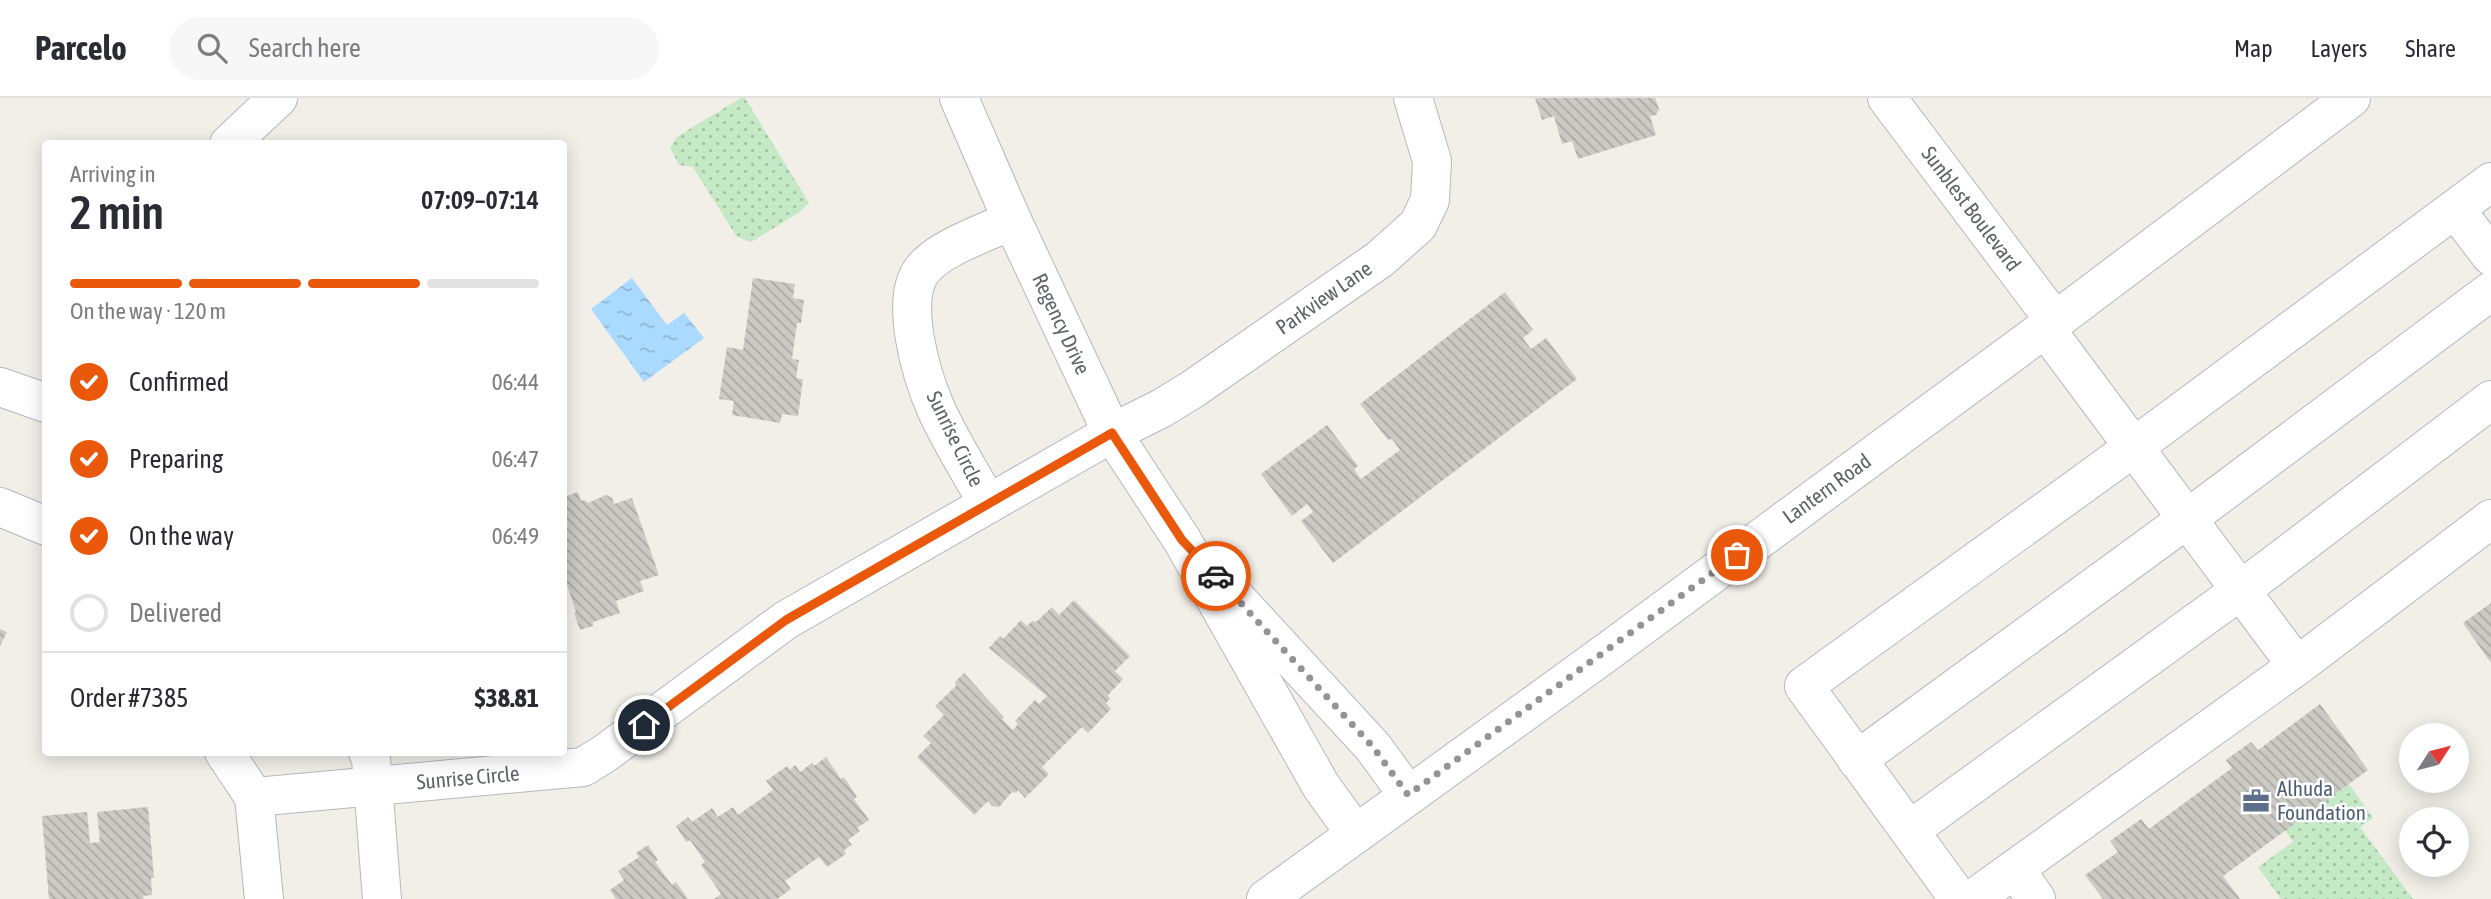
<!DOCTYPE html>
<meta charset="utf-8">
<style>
body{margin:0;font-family:"Asap Condensed",sans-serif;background:#f7f7f7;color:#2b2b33;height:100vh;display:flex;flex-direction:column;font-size:26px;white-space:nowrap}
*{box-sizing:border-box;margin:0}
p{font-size:23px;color:#7c7c81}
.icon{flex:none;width:38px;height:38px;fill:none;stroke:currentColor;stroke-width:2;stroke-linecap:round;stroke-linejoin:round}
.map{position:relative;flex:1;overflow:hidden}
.sheet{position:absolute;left:42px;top:42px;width:525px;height:616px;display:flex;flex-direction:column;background:#fff;border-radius:7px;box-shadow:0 4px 18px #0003}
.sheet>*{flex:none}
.needle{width:46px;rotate:54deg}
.controls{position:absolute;left:2399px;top:625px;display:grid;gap:14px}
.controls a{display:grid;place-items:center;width:70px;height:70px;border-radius:50%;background:#fff;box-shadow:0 4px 18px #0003;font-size:35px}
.pin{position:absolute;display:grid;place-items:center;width:60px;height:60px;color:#fff;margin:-30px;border:4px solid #fff;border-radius:50%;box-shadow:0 2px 7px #0007}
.courier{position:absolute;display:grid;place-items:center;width:70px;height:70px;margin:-35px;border:5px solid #ea580c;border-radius:50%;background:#fff;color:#222;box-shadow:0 2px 9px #0007}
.head em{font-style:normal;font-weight:600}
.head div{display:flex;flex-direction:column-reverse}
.head{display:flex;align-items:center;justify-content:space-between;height:119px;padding:0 28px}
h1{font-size:46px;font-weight:600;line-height:52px}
.bar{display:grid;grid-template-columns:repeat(4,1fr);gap:10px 7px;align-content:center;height:84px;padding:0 28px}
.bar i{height:9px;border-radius:5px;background:#e1e1e2}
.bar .selected{background:#ea580c}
.bar p{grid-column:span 4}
.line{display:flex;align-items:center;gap:18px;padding:0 28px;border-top:2px solid #e1e1e2}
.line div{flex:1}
ol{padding:0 28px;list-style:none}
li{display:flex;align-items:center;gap:21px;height:77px}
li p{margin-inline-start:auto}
li .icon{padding:7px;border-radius:50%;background:#ea580c;color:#fff;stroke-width:4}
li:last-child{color:#7c7c81}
li i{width:38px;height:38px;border:4px solid #e1e1e2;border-radius:50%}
header{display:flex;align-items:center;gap:42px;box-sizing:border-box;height:98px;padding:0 35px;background:#fff;border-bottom:2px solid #e1e1e2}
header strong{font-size:33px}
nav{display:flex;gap:38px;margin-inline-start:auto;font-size:24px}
.search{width:490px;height:63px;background:#f7f7f7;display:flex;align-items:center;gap:18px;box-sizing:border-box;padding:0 24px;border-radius:38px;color:#7c7c81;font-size:26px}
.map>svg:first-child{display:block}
.green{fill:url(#green-dots)}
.water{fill:url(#water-ripples)}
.building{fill:url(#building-back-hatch)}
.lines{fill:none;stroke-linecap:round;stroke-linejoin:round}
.minor-casing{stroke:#b5b8bc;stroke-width:40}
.minor{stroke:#fff;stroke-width:38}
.done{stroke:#929495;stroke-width:7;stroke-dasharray:0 12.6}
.route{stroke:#ea580c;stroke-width:9}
.labels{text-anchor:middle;stroke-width:5;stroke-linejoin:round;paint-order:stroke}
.street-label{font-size:21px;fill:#5f6368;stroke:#fff}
.service-label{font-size:21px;fill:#4e5e75;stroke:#fff;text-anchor:start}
</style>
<header>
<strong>Parcelo</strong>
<div class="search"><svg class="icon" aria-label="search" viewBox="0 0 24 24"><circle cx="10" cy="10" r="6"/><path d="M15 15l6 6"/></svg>Search here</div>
<nav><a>Map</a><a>Layers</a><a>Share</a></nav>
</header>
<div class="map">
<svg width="2491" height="801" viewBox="0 0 2491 801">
<defs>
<pattern id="green-dots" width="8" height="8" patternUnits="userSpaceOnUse" patternTransform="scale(1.75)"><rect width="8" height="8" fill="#c5e8c5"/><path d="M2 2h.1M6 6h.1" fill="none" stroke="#a3c0a4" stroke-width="1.8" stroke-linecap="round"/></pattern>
<pattern id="water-ripples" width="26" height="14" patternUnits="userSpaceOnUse" patternTransform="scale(1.75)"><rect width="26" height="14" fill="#aadaff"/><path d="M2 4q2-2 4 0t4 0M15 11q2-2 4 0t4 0" fill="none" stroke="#8eb4d2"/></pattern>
<pattern id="building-back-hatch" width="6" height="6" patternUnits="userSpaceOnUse" patternTransform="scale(1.75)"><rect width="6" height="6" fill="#cccac5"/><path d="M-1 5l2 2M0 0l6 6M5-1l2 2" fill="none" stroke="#a9a8a4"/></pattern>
</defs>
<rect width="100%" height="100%" fill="#f1efe8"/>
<g class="green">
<path d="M741,0H745L809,105L798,115L751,144L737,139L693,69L679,67L670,49L678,38Z"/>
<path d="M2349,686L2373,720L2360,729L2413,801H2281L2258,769L2293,744L2285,732Z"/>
</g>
<path class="water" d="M632,180L667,227L684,215L704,240L644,284L591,211Z"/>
<g class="building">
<path d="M1535,0H1655L1659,11L1656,17L1650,18L1656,37L1578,61L1572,43L1562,46L1554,18L1542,22Z"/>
<path d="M753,180L795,186L793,200L804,202L801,225H797L792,261L799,262L796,280L803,281L798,318L782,316L780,325L732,317L734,303L719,301L727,249L743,252Z"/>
<path d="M1505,194L1533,232L1523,240L1531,251L1546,240L1577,281L1333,465L1301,423L1313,414L1307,406L1292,418L1261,376L1327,327L1358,368L1354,371L1361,381L1400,352L1392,341L1388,342L1360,306Z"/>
<path d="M578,394L581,403L585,402L588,405L606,397L612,400L614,406L632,400L659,477L640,483L644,493L616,503L620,515L593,524V528L580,532L574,515L576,514L564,478L565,475L564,399Z"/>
<path d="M1074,502L1130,558L1115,573L1123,581L1108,597L1110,601L1106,605L1111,611L1088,635L1082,629L1042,669L1049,676L1025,700L1018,692L1016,695L1012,694L999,709L992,708L988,703L974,717L917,659L931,645L923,638L944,617L935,608L956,588L955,584L964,575L1004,619L1002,621L1013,632L1018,626L1015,623L1035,602L1039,606L1047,598L989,550L1000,538L1003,541L1021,522L1027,528L1032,523L1036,524L1052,509L1059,517Z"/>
<path d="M2491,505V565L2463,525Z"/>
<path d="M0,531L7,534L0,548Z"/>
<path d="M2320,606L2368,672L2223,778L2240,801H2103L2085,777L2118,754L2110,743L2141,721L2149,731L2232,670L2226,662L2251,644L2258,652Z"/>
<path d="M826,659L841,681L843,679L848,685L857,699L854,701L869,722L857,730L860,733L848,742L852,747L844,752L846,756L827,769L819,759L785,783L791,791L777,801H714L721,796L701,767L705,764L690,742L686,744L676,728L688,719L692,724L712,710L718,719L733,709L738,717L773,692L766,683L787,668L790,672L795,667L800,674L812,665L814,668Z"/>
<path d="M148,709L154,780H151L152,797L143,798L144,801H49L42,718L87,714L90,745L100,744L97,714Z"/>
<path d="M648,747L658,762L655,764L672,787L676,784L688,801H616L610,792L624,782L618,773L639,759L636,755Z"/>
</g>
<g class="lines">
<defs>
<g id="minor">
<path d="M959,0L1012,122L1112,335L1182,442L1321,688L1355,735"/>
<path d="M1887,0L2055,223"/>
<path d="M229,46L278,0"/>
<path d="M2455,111L2491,158"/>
<path d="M2045,230L2297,568"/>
<path d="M0,289L46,305"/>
<path d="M988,406C971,375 951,344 936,311C922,279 898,201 923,171C941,149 986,135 1012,122"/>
<path d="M0,409L46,428"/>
<path d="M1222,485L1373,649L1408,697"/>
<path d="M224,654L254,699L583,669L604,656L786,522L1112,335L1162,310L1193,291L1380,161L1418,127L1430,102L1432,63L1413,0"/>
<path d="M368,654L371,661L382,801"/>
<path d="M1857,662L2187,421L2491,193"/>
<path d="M254,699L264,801"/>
<path d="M1910,732L2241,492L2491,302"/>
<path d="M2015,771L2036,801"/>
<path d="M1266,801L1603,557L2055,223L2351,0"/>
<path d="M1959,801L1804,588L2134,349L2491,84"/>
<path d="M1973,801L2297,568L2491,421"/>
</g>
</defs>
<use href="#minor" class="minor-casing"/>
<use href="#minor" class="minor"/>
</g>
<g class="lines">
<path class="done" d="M1216,478L1373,649L1408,697L1737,457"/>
<path class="route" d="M644,627L786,522L1112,335L1182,442L1216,478"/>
</g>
<defs>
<symbol id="office-bare" viewBox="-9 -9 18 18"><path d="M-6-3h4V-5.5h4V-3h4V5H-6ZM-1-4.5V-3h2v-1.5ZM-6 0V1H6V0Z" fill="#5c6f8a" stroke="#fff" stroke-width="2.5" paint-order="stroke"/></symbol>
</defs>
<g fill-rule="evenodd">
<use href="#office-bare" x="2237" y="684" width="38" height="38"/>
</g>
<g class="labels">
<g class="street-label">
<text transform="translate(1971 111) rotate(53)" y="7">Sunblest Boulevard</text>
<text transform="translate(1324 200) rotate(-35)" y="7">Parkview Lane</text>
<text transform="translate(1061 226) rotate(65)" y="7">Regency Drive</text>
<text transform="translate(955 341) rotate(64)" y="7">Sunrise Circle</text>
<text transform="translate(1827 391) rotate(-36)" y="7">Lantern Road</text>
<text transform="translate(468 680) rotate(-5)" y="7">Sunrise Circle</text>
</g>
<g class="service-label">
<text x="2277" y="698">Alhuda<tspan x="2277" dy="24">Foundation</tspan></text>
</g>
</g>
</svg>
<div class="controls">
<a><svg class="needle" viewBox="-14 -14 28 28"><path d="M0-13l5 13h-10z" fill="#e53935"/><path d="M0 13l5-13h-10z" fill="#7c7c81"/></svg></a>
<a><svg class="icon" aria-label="locate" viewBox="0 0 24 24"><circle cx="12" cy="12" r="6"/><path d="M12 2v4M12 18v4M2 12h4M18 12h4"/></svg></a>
</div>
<div class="pin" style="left:1737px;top:457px;background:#ea580c"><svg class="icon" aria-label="bag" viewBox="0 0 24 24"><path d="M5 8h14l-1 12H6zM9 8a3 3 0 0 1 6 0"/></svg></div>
<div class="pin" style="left:644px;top:627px;background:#1f2937"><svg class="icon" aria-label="home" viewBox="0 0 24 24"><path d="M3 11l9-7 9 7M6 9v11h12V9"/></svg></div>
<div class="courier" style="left:1216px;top:478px"><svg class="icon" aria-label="car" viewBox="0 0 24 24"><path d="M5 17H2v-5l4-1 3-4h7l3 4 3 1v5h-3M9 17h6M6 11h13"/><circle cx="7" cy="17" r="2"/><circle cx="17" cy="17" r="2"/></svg></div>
<section class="sheet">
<div class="head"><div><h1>2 min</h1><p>Arriving in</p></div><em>07:09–07:14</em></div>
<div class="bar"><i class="selected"></i><i class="selected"></i><i class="selected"></i><i></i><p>On the way · 120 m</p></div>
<ol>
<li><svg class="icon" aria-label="check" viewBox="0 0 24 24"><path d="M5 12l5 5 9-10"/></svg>Confirmed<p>06:44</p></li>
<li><svg class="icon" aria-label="check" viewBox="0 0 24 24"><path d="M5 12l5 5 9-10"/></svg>Preparing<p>06:47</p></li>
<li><svg class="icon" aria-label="check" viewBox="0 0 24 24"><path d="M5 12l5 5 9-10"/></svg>On the way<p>06:49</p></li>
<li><i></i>Delivered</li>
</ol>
<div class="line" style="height:91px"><div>Order #7385</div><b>$38.81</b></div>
</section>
</div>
